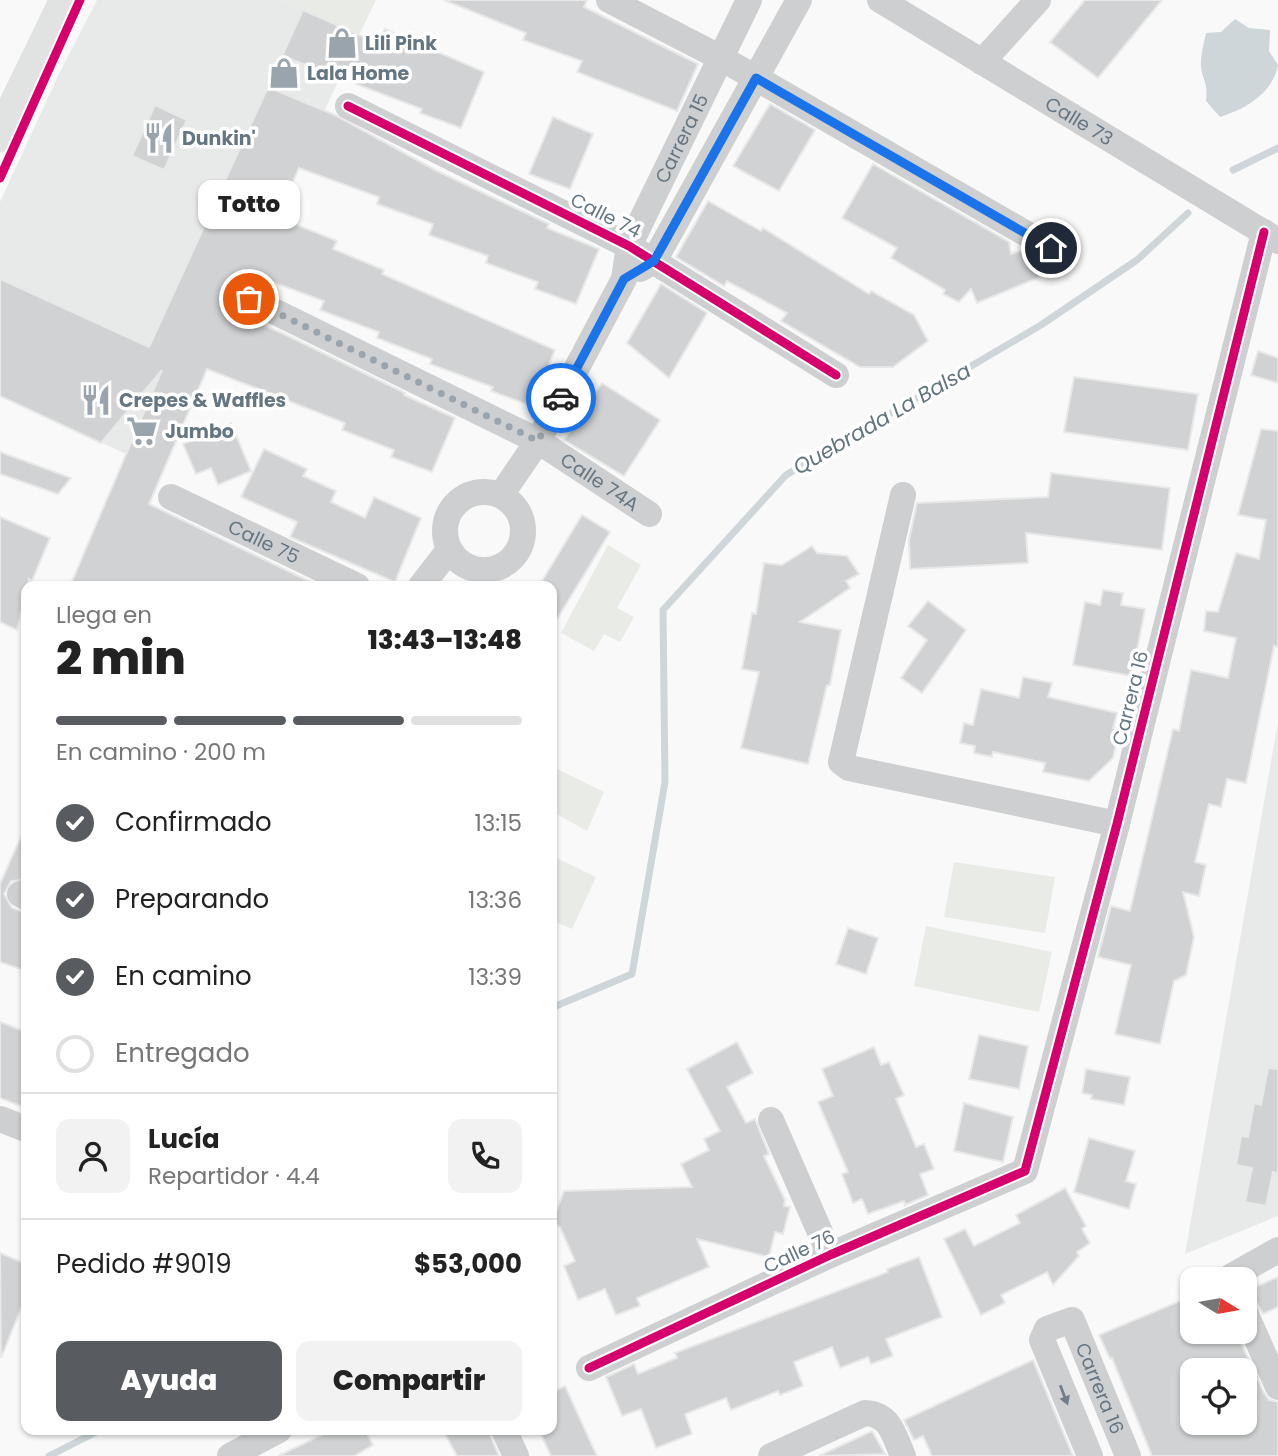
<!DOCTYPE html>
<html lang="es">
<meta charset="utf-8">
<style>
body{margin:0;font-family:Poppins,sans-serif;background:#f2f2f2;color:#222;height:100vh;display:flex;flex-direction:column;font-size:26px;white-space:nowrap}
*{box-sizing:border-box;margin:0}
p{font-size:23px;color:#767676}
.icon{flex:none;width:38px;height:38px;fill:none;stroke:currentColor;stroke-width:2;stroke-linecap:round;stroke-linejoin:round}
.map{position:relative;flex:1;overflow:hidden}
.sheet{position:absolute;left:21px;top:581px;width:536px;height:854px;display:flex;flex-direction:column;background:#fff;border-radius:14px;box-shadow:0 2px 5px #0004}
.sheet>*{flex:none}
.needle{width:46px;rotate:101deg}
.buttons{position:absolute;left:1180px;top:1267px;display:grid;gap:14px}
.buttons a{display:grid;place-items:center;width:77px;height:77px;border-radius:14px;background:#fff;box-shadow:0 2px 5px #0004;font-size:35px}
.pin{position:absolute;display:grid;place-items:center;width:60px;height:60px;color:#fff;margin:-30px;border:4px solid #fff;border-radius:50%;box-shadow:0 2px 7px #0007}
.courier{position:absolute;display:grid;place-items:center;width:70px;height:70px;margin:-35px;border:5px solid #1a73e8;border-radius:50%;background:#fff;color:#222;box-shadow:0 2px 9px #0007}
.bubble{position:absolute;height:49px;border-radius:14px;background:#fff;box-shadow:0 2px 5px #0004;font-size:23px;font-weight:800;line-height:49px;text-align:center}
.summary em{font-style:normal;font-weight:800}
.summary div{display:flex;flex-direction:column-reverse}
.summary{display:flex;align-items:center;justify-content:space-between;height:119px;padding:0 35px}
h1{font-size:46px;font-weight:800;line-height:52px}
.bar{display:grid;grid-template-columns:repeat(4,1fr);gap:10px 7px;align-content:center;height:84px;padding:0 35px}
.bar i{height:9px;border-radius:5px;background:#e0e0e0}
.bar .on{background:#585c60}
.bar p{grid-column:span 4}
.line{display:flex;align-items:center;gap:18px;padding:0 35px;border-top:2px solid #e0e0e0}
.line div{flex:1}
.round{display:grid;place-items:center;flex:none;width:74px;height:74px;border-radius:14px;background:#f2f2f2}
ol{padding:0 35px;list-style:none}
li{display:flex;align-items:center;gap:21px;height:77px}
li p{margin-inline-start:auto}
li .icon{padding:7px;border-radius:50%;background:#585c60;color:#fff;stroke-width:4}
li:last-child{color:#767676}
li i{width:38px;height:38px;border:4px solid #e0e0e0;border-radius:50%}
.button{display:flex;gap:14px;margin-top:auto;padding:14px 35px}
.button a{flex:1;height:80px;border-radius:14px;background:#585c60;color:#fff;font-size:28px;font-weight:800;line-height:80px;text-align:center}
.button a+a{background:#f2f2f2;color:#222}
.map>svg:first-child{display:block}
.built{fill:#e8e9e9}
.green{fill:#e8ebe6}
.water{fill:#ced6d9}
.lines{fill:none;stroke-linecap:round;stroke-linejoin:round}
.stream{stroke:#ced6d9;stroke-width:7}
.building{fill:#d0d2d3;stroke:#e8e8e8;stroke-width:2;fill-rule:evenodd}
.minor{stroke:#cecfd0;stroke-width:26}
.major{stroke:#e1e2e2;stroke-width:33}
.cycleway-casing{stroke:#fff;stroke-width:13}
.cycleway{stroke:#d6006c;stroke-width:9}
.oneway{fill:#707f8b}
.done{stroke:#99a4ac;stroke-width:7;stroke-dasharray:0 12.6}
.route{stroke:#1a73e8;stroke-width:9}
.labels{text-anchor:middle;stroke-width:7;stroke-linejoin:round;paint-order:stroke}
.poi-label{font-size:19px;font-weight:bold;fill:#657683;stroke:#fff;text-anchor:start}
.street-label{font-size:19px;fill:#657683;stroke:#fff}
.water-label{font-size:21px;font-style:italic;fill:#60757c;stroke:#fff}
</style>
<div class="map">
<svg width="1278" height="1456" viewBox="0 0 1278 1456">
<rect width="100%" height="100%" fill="#f9f9f9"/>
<g class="built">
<path d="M97,0H281L359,35L161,470L0,396V202L58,76Z"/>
<path d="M1278,722V1216L1185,1254Z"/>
</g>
<g class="green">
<path d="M281,0H376L359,35Z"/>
<path d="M608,545L641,565L617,608L634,617L620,642L604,634L594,651L561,633Z"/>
<path d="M551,766L604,792L587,831L551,811Z"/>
<path d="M551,855L596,877L572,929L551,920Z"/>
<path d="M954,862L1055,877L1045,933L944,917Z"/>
<path d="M926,926L1052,952L1039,1012L914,986Z"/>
</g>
<path class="water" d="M1235,19L1249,28L1270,30L1269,51L1278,65C1273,93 1246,109 1220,117L1206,101C1208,81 1203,82 1201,67C1200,57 1204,43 1206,33L1221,32Z"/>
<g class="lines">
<g class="stream">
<path d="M1233,170L1278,148"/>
<path d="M551,1008L632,974L665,782L663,610L786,475L1041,325L1137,260L1188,213"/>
<path d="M49,1456L100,1430"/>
</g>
</g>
<g class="building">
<path d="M444,0H587L584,7L698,64L677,111L577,72L582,61L523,40L526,33Z"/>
<path d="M1085,0H1162L1098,78L1050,42Z"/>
<path d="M303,10L379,44L385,29L484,72L461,128L420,113L422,109L282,56Z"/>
<path d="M268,87L335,115L437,171L549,224L547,228L599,249L576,304L535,289L538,282L486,263L488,256L429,235L433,224L377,204L379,197L299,168L277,217L337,241L333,249L384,270L382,274L555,350L532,406L491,391L493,387L430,364L432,359L377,338L379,332L320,310L324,301L251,274L246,283L233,279L222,308L282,333L405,393L404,395L455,418L432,472L391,457L394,450L342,430L345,423L207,369L149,504L319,586H70L162,370L101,443L0,396V279L149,347Z"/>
<path d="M770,104L815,130L779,191L733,166Z"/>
<path d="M155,105L187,120L164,170L132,156Z"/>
<path d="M553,117L593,134L570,189L529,174Z"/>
<path d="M873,164L1009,242L1011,254L1023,250L1034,256L1040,277L977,303L971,289L959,302L943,294L945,290L891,258L897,248L842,218Z"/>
<path d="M708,201L761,231L763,228L869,294L871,291L914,315L928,341L893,367H860L781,321L787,313L727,281L724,286L676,257Z"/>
<path d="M661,284L707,313L669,378L627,343Z"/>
<path d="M1258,351L1278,358V383L1251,375Z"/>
<path d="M1074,377L1198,394L1188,450L1064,432Z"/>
<path d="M602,383L660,420L624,476L564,440Z"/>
<path d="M231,423L251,471L218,485L211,468L196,474L183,444Z"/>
<path d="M1261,429L1278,431V647L1274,646L1246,783L1227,779L1221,807L1209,804L1195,862L1206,865L1199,896L1183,892L1194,937L1186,975L1174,981L1160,1044L1115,1034L1131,965L1098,957L1111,906L1130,911L1173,729L1179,731L1191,670L1228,678L1236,638L1204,631L1206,611L1218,612L1236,553L1259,559L1266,520L1238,515Z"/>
<path d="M264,449L307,469L303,476L336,491L331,502L365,518L374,497L421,518L395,582L290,537L297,522L241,497Z"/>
<path d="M0,452L71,478L58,494L0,474Z"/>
<path d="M1051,473L1170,488L1162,550L1026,533L1028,563L910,569L909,540L917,503L1048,497Z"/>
<path d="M582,515L610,532L551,629V586H539Z"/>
<path d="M0,517L50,538L32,581L29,579L17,630L0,622Z"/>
<path d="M812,546L817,553L847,556L859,574L846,581L850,588L800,622L841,630L830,685H827L808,764L741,748L759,672L742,669L752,613L756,614L764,563L782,565Z"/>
<path d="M1103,590L1123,593L1121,605L1145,609L1132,676L1073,665L1085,602L1100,605Z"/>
<path d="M928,601L966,630L922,693L901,678L927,640L908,626Z"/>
<path d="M1023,677L1052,683L1048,697L1117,713L1113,728L1119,729L1113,758L1089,781L1043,772L1045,763L993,752L992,757L974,753L975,746L960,743L964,723L973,725L981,689L1019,698Z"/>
<path d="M26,825V880L11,881L4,894L12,908L26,913V971L0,962V884Z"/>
<path d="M848,928L878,938L866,974L836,964Z"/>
<path d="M0,1022L26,1032V1108L0,1098Z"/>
<path d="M979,1035L1028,1046L1019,1089L969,1079Z"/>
<path d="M737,1042L753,1073L727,1087L746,1123L755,1119L769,1154L764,1156L785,1200L784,1206L790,1207L783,1234L775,1232L769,1257L697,1239L709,1267L637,1298L640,1306L616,1315L605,1289L578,1300L564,1266L575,1261L560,1227L552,1223L564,1191L692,1187L681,1164L709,1150L704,1139L720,1131L687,1069Z"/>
<path d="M874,1047L881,1065L889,1062L904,1095L896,1099L916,1147L924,1144L934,1169L920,1174L928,1195L905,1205L904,1201L868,1214L862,1199L853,1203L842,1174L848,1172L818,1102L833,1096L822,1069Z"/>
<path d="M1268,1068L1278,1069V1173L1273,1172L1266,1206L1245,1202L1252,1168L1236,1165L1241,1136L1248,1137L1254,1103L1261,1105Z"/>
<path d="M1086,1069L1130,1077L1124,1105L1091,1099L1092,1095L1082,1093Z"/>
<path d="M964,1103L1013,1117L1003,1162L954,1151Z"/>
<path d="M1089,1138L1135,1151L1126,1181L1136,1184L1129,1209L1074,1192Z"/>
<path d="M1065,1188L1086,1226L1082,1229L1090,1243L1077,1252L1079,1256L1053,1285L1047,1272L1001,1295L1005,1303L981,1315L944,1239L965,1229L974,1246L1020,1223L1016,1215Z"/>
<path d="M0,1253L26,1264V1296L1,1358Z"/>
<path d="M919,1257L942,1317L886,1339L893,1356L871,1364L868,1357L840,1368L832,1347L794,1362L803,1386L780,1395L778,1391L731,1410L726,1398L685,1414L692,1434L656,1448L641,1409L622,1416L606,1377L634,1364L638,1374L677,1358L675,1353L888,1272L887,1269Z"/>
<path d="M1278,1277V1307L1263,1314L1254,1298L1244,1292Z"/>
<path d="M1192,1296V1332H1236L1264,1393L1269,1400L1278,1402V1456H1152L1112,1358L1110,1359L1099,1335ZM1192,1370H1244V1423H1192Z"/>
<path d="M1033,1360L1073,1456H932L923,1436L914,1440L904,1420Z"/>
<path d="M565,1386L575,1408L597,1456H551L539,1430H551V1393Z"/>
<path d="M332,1430H365L373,1445L354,1456H278Z"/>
<path d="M443,1430H488L499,1456H457Z"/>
<path d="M872,1431L885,1454L819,1456Z"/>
</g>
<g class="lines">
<g class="minor">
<path d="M609,0L721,58L1051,248"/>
<path id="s1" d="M880,0L1278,241"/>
<path d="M982,62L1038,0"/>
<path d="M348,106L629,246L836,375"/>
<path d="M640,269L654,261L799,0"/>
<path id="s2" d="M249,299L538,441L649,514"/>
<circle cx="484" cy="531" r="39"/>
<path id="s3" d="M501,495L538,441L624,279L629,246L749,0"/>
<path d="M903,495L841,762L849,768L1117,824"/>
<path id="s4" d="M171,497L357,586"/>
<path d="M421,586L449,550"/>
<path d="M20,894L26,897"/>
<path d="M0,1119L26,1129"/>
<path d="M771,1120L830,1255"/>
<path d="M1231,1279L1230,1277L1278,1250"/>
<path d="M1244,1310L1278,1387"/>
<path d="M589,1368L830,1255L1025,1171L1117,824L1264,232"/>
<path d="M504,1430L516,1456"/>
<path d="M230,1456L279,1430"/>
<path d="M771,1456L865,1413C890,1414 894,1435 903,1456"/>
<path id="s5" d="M1090,1456L1042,1340L1047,1329L1072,1320L1128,1456"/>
</g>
<path class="major" d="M0,136L66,0"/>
<defs>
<g id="cycleway">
<path d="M348,106L629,246L836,375"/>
<path d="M0,178L80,0"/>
<path d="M589,1368L830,1255L1025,1171L1117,824L1264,232"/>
</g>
</defs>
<use href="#cycleway" class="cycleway-casing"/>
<use href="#cycleway" class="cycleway"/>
</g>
<defs><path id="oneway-solid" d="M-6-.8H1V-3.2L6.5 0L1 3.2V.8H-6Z" transform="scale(1.75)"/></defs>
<use class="oneway" href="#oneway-solid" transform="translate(1064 1395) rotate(69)"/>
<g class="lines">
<path class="done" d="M249,299L538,441L561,398"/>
<path class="route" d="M561,398L624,279L654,261L756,78L1051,248"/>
</g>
<defs>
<symbol id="shop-bare" viewBox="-9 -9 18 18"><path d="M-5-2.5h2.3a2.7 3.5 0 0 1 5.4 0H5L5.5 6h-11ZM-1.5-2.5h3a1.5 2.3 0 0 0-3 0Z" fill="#99a4ac" stroke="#fff" stroke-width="2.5" paint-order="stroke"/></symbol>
<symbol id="restaurant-bare" viewBox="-9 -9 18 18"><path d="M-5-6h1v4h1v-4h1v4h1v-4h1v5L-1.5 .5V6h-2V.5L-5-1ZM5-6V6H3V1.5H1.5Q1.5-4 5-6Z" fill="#99a4ac" stroke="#fff" stroke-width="2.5" paint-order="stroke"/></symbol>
<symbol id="supermarket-bare" viewBox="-9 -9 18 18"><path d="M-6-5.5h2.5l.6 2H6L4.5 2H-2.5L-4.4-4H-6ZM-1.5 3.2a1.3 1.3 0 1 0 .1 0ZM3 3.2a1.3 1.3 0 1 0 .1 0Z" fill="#99a4ac" stroke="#fff" stroke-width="2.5" paint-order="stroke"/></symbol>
</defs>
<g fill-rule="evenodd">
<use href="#shop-bare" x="320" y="21" width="44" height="44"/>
<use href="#shop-bare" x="262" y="51" width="44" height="44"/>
<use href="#restaurant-bare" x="137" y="116" width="44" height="44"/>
<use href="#restaurant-bare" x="74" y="378" width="44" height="44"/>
<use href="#supermarket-bare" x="120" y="409" width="44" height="44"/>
</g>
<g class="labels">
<g class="poi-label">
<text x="365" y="50">Lili Pink</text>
<text x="307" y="80">Lala Home</text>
<text x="182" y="145">Dunkin'</text>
<text x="119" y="407">Crepes &amp; Waffles</text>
<text x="165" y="438">Jumbo</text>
</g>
<g class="street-label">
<text dy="7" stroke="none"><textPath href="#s1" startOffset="233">Calle 73</textPath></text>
<text dy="7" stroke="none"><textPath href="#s3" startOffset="402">Carrera 15</textPath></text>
<text transform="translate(606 215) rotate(27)" y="7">Calle 74</text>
<text dy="7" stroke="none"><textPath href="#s2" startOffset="396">Calle 74A</textPath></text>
<text dy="7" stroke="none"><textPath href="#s4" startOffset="103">Calle 75</textPath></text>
<text transform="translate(1130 698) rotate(-76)" y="7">Carrera 16</text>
<text transform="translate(799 1251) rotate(-25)" y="7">Calle 76</text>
<text dy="7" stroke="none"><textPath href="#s5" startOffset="238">Carrera 16</textPath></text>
</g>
<g class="water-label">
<text transform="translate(882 419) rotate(-30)" y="7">Quebrada La Balsa</text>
</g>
</g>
</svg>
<div class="buttons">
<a><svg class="needle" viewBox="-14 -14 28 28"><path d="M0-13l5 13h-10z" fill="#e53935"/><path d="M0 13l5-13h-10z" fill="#767676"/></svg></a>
<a><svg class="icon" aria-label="locate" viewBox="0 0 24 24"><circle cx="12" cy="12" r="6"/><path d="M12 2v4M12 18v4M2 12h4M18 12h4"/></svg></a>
</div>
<div class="pin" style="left:249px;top:299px;background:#ea580c"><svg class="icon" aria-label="bag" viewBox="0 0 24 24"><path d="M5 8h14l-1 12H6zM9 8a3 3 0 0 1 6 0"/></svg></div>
<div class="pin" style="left:1051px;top:248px;background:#1f2937"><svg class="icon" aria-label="home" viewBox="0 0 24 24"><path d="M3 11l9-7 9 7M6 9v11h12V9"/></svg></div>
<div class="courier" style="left:561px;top:398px"><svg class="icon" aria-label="car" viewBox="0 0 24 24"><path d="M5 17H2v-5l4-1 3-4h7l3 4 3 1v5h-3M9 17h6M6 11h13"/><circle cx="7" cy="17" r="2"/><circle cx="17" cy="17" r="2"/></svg></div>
<div class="bubble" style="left:198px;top:180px;width:102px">Totto</div>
<section class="sheet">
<div class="summary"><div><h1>2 min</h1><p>Llega en</p></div><em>13:43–13:48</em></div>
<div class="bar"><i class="on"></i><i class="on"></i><i class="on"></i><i></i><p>En camino · 200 m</p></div>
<ol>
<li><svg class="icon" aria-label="check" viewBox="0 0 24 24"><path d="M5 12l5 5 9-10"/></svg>Confirmado<p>13:15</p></li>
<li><svg class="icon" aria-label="check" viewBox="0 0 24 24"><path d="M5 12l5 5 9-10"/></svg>Preparando<p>13:36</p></li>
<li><svg class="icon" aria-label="check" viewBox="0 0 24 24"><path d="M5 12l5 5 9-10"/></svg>En camino<p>13:39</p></li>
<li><i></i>Entregado</li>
</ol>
<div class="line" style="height:126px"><a class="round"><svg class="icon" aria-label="person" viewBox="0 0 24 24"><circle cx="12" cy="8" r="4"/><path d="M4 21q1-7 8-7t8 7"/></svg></a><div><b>Lucía</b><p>Repartidor · 4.4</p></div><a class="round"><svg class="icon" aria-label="phone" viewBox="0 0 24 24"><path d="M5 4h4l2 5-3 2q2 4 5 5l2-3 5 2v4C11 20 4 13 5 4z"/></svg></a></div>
<div class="line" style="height:91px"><div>Pedido #9019</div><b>$53,000</b></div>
<div class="button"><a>Ayuda</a><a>Compartir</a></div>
</section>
</div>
